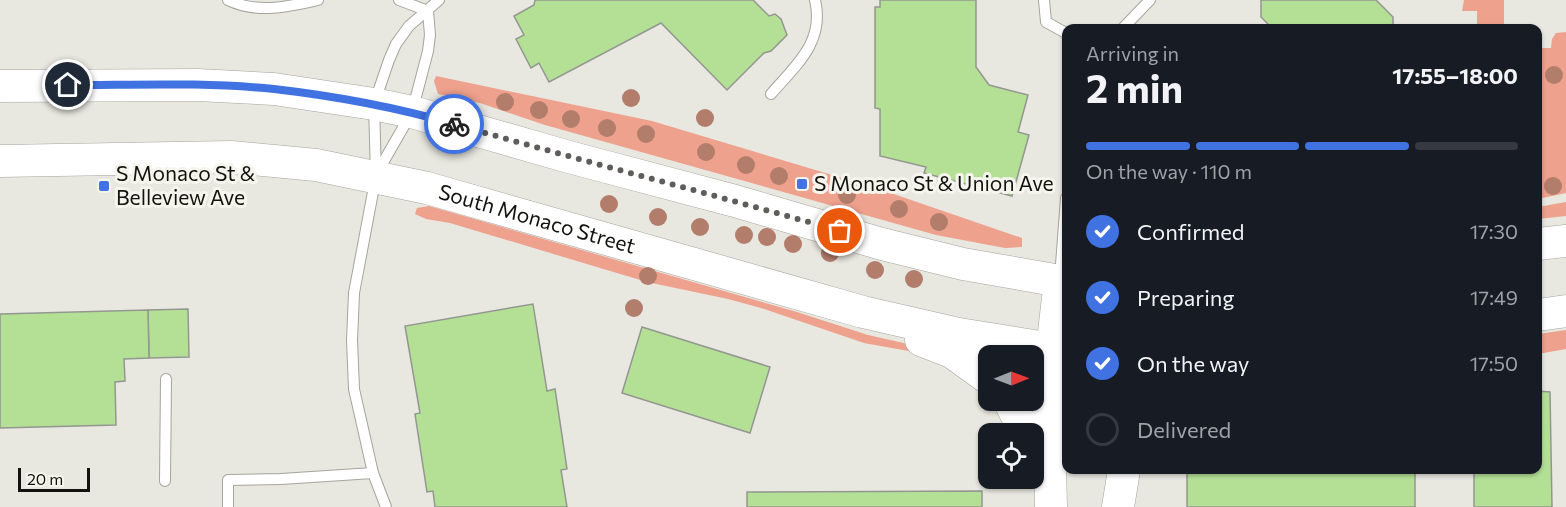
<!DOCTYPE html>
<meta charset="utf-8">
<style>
body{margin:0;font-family:Commissioner,sans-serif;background:#242831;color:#f1f3f6;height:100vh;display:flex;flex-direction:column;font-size:22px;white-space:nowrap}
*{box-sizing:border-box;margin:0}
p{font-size:20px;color:#9ea1a6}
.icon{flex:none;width:33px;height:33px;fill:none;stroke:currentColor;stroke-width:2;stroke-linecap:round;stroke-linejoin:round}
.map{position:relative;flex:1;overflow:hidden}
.panel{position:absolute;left:1062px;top:24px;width:480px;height:450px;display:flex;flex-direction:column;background:#171b24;border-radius:12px;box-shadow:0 2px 4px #0004}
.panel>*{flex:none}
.needle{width:39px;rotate:89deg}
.buttons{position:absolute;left:978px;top:345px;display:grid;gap:12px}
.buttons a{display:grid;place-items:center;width:66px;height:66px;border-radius:12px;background:#171b24;box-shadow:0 2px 4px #0004;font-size:30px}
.scale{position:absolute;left:18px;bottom:15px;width:72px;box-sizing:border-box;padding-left:6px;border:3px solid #131310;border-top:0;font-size:16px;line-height:21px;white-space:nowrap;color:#131310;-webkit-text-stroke:4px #f6f5ed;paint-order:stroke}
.pin{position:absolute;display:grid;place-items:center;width:51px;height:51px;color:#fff;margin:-26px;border:3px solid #fff;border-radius:50%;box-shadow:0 2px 6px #0007}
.courier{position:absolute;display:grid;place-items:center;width:60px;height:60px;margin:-30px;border:4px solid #4172e2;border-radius:50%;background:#fff;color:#222;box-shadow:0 2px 8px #0007}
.overview em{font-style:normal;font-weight:700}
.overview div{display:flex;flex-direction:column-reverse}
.overview{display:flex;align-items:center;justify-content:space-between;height:102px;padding:0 24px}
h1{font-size:39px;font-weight:700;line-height:45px}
.bar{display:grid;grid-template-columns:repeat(4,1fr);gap:9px 6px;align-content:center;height:72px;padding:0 24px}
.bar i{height:8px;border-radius:4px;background:#363941}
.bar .on{background:#4172e2}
.bar p{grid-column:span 4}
ol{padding:0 24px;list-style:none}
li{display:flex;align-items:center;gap:18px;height:66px}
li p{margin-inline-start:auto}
li .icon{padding:6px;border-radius:50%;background:#4172e2;color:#fff;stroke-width:4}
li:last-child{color:#9ea1a6}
li i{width:33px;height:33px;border:3px solid #363941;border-radius:50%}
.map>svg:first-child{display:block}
.green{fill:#eea18d}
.building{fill:#b4e096;stroke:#939790;stroke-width:1.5}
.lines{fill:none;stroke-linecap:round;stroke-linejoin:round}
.lane-casing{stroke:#a5a49d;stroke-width:12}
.secondary-casing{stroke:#a5a49d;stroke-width:33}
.lane{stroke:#fff;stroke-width:10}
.secondary{stroke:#fff;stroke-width:32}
.tree{fill:#b37d6b}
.done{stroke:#5e5d59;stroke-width:6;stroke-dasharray:0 10.8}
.route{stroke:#4172e2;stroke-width:8}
.poi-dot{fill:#4172e2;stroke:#f6f5ed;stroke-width:2}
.labels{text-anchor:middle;stroke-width:6;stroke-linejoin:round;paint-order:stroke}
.poi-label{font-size:21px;fill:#131310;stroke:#f6f5ed;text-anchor:start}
.street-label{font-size:21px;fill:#131310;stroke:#f6f5ed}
</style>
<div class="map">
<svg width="1566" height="507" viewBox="0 0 1566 507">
<rect width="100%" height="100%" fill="#e8e7e0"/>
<g class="green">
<path d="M1464,0H1504V28H1477V11H1462Z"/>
<path d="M1566,32V193L1538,199V48H1551L1552,39L1556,33Z"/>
<path d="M436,76L652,121L882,190L1022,238V247L1005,248L936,235L545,125L480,103L438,94L434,81Z"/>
<path d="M1566,202V216L1538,219V207Z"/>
<path d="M429,206L797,312L868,335L930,349L988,387V397L981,389L932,358L914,352L864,343L761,308L728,299L647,282L450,223L426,219L415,214L417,208Z"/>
<path d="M1566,330V349L1538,354V334Z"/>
</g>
<g class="building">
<path d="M535,0H753L769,16L775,14L781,19L787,35L771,51L764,53L727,90L661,23L549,82L539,63L531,68L516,39L524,35L514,16L534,5Z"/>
<path d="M880,0H976V67L989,85L1028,95L1018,132L1029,135L1012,196L924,173L926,167L880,156V109L875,108V7H880Z"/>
<path d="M1261,0H1376L1393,17V28H1272L1261,17Z"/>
<path d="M533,304L547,391L555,389L567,469L561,470L567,507H435L433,491L427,492L415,414L420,413L405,326Z"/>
<path d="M188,309L189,357L149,358L148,310Z"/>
<path d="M148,310L149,358L124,359L125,381L115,382L116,425L0,428V314Z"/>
<path d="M642,327L770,367L750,433L622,393Z"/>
<path d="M1538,391L1550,392L1552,507H1474V470H1538Z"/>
<rect x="1187" y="470" width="228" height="37"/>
<path d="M982,491V507H747V492Z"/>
</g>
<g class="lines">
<defs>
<g id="lane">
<path d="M228,0C257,14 288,7 318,0"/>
<path d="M399,0L428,11"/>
<path d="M1044,0L1046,22L1066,33"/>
<path d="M1123,28L1150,0"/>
<path d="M771,94C796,65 825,42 815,0"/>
<path d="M377,173L412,112L428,51L430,35L428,11"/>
<path d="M1060,278L1066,198"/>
<path d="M165,481L166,379"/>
<path d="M228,507V480L281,479L373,473"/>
<path d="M386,507L373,473L354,389L352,340L354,293L376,176L374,104L389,60L396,44L409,26L439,0"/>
</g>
<g id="secondary">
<path d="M0,86L198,85L274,89L374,104L412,112L569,157L735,201L882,244L963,264L1066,282"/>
<path id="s1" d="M0,161L231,157L316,165L427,188L863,312L959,334L1052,349H1066"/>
<path d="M1538,244L1566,241"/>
<path d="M1538,315L1566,311"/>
<path d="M921,340L952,352L988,378"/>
<path d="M1009,400L1026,434"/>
<path d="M1051,507L1048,383L1060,281"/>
<path d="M1118,507L1124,470"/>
</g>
</defs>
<use href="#lane" class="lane-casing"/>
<use href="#secondary" class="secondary-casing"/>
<use href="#lane" class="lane"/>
<use href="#secondary" class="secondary"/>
</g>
<g class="tree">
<circle cx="1554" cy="75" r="9"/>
<circle cx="631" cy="98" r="9"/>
<circle cx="505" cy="102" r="9"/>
<circle cx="539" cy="110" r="9"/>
<circle cx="705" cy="118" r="9"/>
<circle cx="571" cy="119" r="9"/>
<circle cx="607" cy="128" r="9"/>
<circle cx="646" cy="134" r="9"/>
<circle cx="706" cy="152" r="9"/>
<circle cx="746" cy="165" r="9"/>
<circle cx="779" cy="176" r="9"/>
<circle cx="1553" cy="186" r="9"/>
<circle cx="847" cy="195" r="9"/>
<circle cx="609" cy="204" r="9"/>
<circle cx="899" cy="209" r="9"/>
<circle cx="658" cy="217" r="9"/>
<circle cx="939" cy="222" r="9"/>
<circle cx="700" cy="227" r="9"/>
<circle cx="744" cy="235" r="9"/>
<circle cx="767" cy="237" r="9"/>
<circle cx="793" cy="244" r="9"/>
<circle cx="830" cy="253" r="9"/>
<circle cx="875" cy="270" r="9"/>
<circle cx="648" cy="276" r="9"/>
<circle cx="914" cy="279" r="9"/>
<circle cx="634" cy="308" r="9"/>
</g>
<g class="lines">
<path class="done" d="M454,124C582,161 712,194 840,231"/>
<path class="route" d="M68,85C136,85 205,82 274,89C335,96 395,107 454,124"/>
</g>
<g class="poi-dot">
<rect x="796" y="178" width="12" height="12" rx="3"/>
<rect x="98" y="180" width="12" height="12" rx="3"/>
</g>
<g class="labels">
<g class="poi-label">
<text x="116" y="181">S Monaco St &amp;<tspan x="116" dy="24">Belleview Ave</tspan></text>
<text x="814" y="191">S Monaco St &amp; Union Ave</text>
</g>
<g class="street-label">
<text dy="7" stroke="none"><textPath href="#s1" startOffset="544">South Monaco Street</textPath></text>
</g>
</g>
</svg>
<div class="buttons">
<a><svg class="needle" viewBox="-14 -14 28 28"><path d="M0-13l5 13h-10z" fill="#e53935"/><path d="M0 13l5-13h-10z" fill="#9ea1a6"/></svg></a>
<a><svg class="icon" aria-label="locate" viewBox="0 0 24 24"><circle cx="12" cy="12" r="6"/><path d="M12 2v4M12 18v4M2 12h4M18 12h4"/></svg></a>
</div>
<div class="scale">20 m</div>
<div class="pin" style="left:840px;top:231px;background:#ea580c"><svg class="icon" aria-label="bag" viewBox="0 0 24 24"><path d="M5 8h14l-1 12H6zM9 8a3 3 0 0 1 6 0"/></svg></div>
<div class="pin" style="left:68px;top:85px;background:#1f2937"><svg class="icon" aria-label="home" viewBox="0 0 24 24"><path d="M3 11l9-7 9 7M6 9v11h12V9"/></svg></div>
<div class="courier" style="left:454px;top:124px"><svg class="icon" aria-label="bike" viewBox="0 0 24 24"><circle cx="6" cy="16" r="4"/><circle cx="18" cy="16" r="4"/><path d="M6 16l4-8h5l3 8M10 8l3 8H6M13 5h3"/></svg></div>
<section class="panel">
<div class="overview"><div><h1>2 min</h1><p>Arriving in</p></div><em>17:55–18:00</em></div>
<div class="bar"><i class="on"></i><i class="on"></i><i class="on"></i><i></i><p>On the way · 110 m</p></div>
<ol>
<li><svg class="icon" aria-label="check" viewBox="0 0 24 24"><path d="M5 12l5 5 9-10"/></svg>Confirmed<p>17:30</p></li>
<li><svg class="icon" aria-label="check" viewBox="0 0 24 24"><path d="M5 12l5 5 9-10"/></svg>Preparing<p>17:49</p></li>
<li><svg class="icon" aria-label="check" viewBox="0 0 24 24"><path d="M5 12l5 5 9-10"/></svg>On the way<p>17:50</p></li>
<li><i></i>Delivered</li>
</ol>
</section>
</div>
